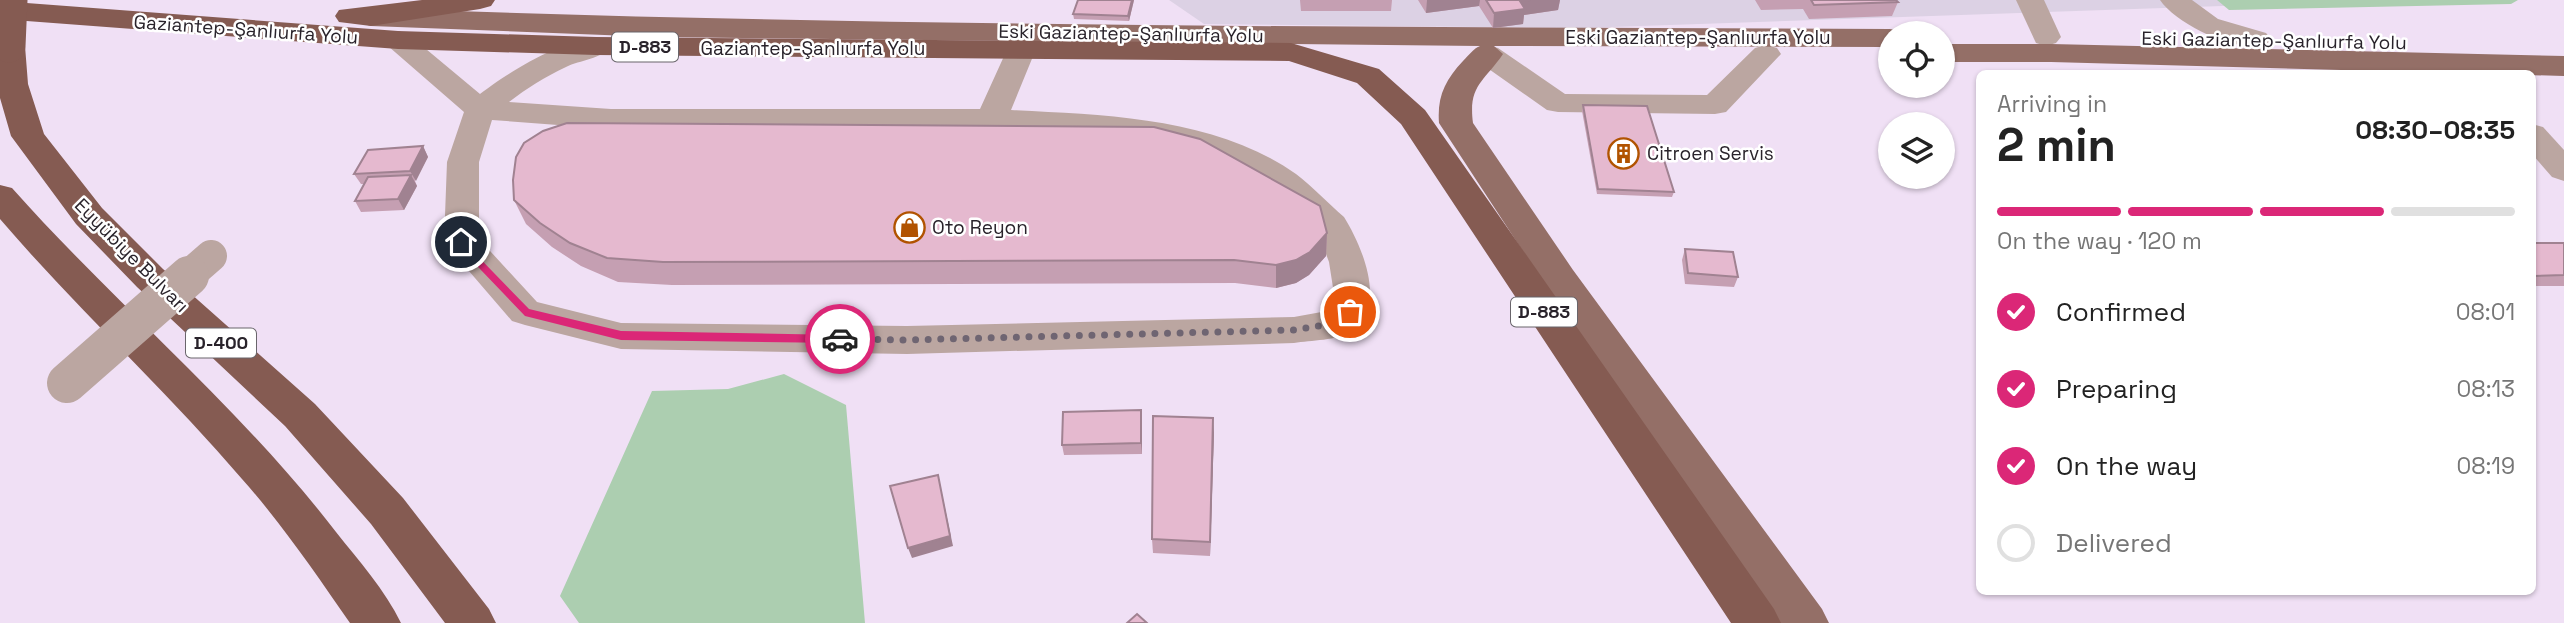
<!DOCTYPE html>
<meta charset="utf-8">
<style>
body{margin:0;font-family:"Space Grotesk",sans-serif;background:#f6f6f6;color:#222;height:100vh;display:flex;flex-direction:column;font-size:26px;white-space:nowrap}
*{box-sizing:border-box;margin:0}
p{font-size:23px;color:#767676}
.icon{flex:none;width:38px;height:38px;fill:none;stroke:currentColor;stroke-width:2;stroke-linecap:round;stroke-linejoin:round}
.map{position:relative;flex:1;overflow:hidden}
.sheet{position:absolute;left:1976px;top:70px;width:560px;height:525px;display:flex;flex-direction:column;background:#fff;border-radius:10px;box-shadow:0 2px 5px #0004}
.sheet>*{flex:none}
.tools{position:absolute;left:1878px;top:21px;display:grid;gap:14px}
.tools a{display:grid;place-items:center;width:77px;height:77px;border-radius:50%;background:#fff;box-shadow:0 2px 5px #0004;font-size:35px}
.pin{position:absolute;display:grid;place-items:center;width:60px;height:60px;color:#fff;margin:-30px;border:4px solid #fff;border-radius:50%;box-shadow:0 2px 7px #0007}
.courier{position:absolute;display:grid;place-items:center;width:70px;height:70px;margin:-35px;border:5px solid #db2777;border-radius:50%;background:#fff;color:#222;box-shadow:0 2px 9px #0007}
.summary em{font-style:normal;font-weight:800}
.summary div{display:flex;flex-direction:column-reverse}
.summary{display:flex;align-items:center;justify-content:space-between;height:119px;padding:0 21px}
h1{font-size:46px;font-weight:800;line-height:52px}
.bar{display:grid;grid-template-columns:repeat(4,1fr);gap:10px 7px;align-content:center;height:84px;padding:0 21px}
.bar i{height:9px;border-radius:5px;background:#e0e0e0}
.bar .active{background:#db2777}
.bar p{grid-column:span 4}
ol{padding:0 21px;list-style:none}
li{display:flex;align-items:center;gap:21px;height:77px}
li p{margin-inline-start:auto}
li .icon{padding:7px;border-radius:50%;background:#db2777;color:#fff;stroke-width:4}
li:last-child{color:#767676}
li i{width:38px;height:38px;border:4px solid #e0e0e0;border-radius:50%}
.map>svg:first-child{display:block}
.industrial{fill:#dcd1e4}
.green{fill:#acceb0}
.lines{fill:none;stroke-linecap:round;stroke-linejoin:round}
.minor{fill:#bba6a1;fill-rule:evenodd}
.major{fill:#946f67;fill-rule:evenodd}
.highway{fill:#855b52;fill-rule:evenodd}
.minor-bridge-far1{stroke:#bba6a1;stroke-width:32}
.minor-bridge{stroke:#bba6a1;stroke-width:40}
.highway-bridge{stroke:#855b52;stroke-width:33}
.wall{fill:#c59fb2}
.shaded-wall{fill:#a08291}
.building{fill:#e5b9cf;stroke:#a08291;stroke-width:2}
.route{fill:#db2777}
.done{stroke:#6f6572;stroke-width:7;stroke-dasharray:0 12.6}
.labels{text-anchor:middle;stroke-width:5;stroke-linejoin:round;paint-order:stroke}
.shield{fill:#fff;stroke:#69656b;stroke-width:2}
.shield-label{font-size:18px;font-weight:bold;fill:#29232b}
.street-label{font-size:19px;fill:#29232b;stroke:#fff}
.poi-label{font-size:19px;fill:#29232b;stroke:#fff;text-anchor:start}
</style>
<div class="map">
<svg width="2564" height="623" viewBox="0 0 2564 623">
<rect width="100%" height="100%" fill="#f0e0f5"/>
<path class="industrial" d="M1169,0H2398L1582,28L1204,24Z"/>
<g class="green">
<path d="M2217,0H2518L2511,4L2229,10Z"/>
<path d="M784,374L846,405L865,623H579L560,596L652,391L728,389Z"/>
</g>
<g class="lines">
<g class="minor">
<path d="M2016,0H2044L2061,37L2056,43L2046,46L2036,43Z"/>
<path d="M2160,0H2192L2218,19L2266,33L2271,39L2266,45C2237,53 2177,25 2160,0Z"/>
<path d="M398,31L408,34L480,94C507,73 573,31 607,40L611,46C602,59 580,60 566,67C545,77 527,88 509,102L611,109H980L1010,43L1021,40L1032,43L1036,49L1011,110C1106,115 1215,117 1296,174C1313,187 1328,203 1344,217C1362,246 1388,306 1352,331C1337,341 1311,340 1294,343L907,354L621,349L525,325L512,321L444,242L447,162L464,112L388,46L383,40L388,34ZM492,120L611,129H992L1105,135L1186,149L1235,168L1272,190L1317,230L1329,262L1334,294L1332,307L1327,311L1294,317L907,326L621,323L537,302L479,239V162Z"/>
<path d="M1487,45L1498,48L1565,94L1707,95L1755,48L1766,45L1777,48L1781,54L1726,112L1715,114L1558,112L1547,110L1476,60L1472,54L1476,48Z"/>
<path d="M2532,124L2543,127L2564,150V181L2552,177L2532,154Z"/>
</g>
<g class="major">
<path d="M371,8C877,27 1384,27 1890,29L1901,31L1902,33H1890V47L1494,46L1503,54C1484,82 1468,85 1473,123L1573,270L1822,609L1829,623H1778L1547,288L1439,123C1437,97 1445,80 1463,61C1469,55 1473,49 1480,46L656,37L371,26L360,23L356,17L360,11Z"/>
<path d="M1942,44H2051L2564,56V76L2051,62H1942Z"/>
</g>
<g class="highway">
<path d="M422,0H495L491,6L480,9L371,26L339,22L335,16L339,10Z"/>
<path d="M0,1L398,31L596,37L1291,43L1379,69L1425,110L1774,609L1781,623H1731L1401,124L1357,83L1289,61L596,55L398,49L0,19Z"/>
<path d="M9,37L20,39L25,46L28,84L44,134L102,208L163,269L315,404L403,498L489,609L496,623H445L371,524L285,426L137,287L76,224L11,136L0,98V39Z"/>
<path d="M0,185L12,188C117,306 240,407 336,532C359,561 385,590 401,623H350C316,574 282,524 242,479C165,389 77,309 0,219Z"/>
</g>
<path class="minor-bridge-far1" d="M187,277L211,256"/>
<path class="minor-bridge" d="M67,383L189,276"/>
<path class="highway-bridge" d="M9,46L11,0"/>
</g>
<g class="wall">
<path d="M1078,0H1134L1129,21L1074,19L1073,14Z"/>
<path d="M1300,0H1392L1391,11H1301Z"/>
<path d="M1418,0H1560L1558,10L1524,15L1523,24L1493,28L1479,6L1426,13Z"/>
<path d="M1755,0H1896L1898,2L1892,16L1809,19L1803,9L1761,10Z"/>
<path d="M1583,105L1674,192L1672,197L1597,194L1582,111Z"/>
<path d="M423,146L428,157L415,181L417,186L404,210L361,212L355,201L364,184H361L354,174Z"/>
<path d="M514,200L1327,233L1326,256L1309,275L1296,283L1276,288L1235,283L672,285L618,282L581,266L552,247L526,224Z"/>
<rect x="2532" y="243" width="32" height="43"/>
<path d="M1685,249L1738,277L1734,287L1685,284L1682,260Z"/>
<path d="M1142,420V454L1064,455L1062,445Z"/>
<path d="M1214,433L1210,556L1153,553L1152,539Z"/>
</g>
<g class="shaded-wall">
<path d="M1132,0H1134L1129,21L1128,16Z"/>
<path d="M1427,0H1480L1479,6L1426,13Z"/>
<path d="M1530,0H1560L1558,10L1524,15L1523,24L1493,28L1494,13L1520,1Z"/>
<path d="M423,146L428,157L416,181L410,171Z"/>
<path d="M411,175L417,186L404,210L398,199Z"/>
<path d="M1327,233L1326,256L1309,275L1296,283L1276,288V265Z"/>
<path d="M1141,410L1142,420V454L1141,443Z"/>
<path d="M1213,418L1214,433L1210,556V542Z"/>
<path d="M938,475L953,546L912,558L908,548Z"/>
</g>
<g class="building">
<path d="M1078,0H1132L1128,16L1073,14Z"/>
<path d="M1486,0H1530L1520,1L1525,9L1494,13Z"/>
<path d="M1811,0H1896L1898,2L1814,5Z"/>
<path d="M1583,105L1647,106L1674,192L1598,189Z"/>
<path d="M567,123L1154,127L1200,139L1320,206L1327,233L1310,252L1296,260L1276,265L1234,260L663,262L607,258L570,243L540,223L514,200L513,180L516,157L524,143L543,131Z"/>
<path d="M423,146L410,171L354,174L368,150Z"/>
<path d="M411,175L398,199L355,201L368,177Z"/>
<path d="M2532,243H2564V275L2534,276L2532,274Z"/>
<path d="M1685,249L1733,252L1738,277L1688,273Z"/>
<path d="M1141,410V443L1062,445L1063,412Z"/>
<path d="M1153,416L1213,418L1210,542L1152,539Z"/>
<path d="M938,475L950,536L908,548L890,486Z"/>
<path d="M1137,614L1147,623H1127Z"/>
</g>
<path class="route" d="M461,239L529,309L621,331L840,335L846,339L840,343L621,340L525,316L457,245L456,242Z"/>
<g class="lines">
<path class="done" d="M840,339L906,340L1294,330L1337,323L1350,312"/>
</g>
<defs>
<symbol id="building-ring" viewBox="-11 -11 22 22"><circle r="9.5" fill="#fff" stroke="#b15300" stroke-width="1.5"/><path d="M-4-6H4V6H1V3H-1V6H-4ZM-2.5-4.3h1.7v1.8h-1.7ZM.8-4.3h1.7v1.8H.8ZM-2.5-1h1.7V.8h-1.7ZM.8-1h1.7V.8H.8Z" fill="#b15300"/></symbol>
<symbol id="shop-ring" viewBox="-11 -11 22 22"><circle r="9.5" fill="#fff" stroke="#b15300" stroke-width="1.5"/><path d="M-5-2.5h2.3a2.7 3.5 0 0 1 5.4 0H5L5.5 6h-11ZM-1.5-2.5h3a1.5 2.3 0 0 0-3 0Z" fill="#b15300"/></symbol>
</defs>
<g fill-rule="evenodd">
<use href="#building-ring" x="1606" y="136" width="35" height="35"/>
<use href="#shop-ring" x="892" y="210" width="35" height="35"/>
</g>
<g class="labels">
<g class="shield">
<rect x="612" y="32.5" width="66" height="29" rx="5"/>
<rect x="1511" y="297.5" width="66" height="29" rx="5"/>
<rect x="186" y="328.5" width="70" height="29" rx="5"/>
</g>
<g class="shield-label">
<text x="645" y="53">D-883</text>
<text x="1544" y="318">D-883</text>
<text x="221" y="349">D-400</text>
</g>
<g class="street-label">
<text transform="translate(246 29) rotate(4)" y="7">Gaziantep-Şanlıurfa Yolu</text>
<text transform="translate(1131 33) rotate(1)" y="7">Eski Gaziantep-Şanlıurfa Yolu</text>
<text x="1698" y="44">Eski Gaziantep-Şanlıurfa Yolu</text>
<text transform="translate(2274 40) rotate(1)" y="7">Eski Gaziantep-Şanlıurfa Yolu</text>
<text x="813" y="55">Gaziantep-Şanlıurfa Yolu</text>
<text transform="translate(132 255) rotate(45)" y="7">Eyyübiye Bulvarı</text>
</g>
<g class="poi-label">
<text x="1647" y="160">Citroen Servis</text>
<text x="932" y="234">Oto Reyon</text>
</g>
</g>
</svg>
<div class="tools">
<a><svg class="icon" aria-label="locate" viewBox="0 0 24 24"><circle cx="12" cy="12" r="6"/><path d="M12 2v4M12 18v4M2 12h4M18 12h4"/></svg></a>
<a><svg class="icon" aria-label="layers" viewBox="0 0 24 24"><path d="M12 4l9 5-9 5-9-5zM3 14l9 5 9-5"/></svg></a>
</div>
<div class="pin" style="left:1350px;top:312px;background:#ea580c"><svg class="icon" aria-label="bag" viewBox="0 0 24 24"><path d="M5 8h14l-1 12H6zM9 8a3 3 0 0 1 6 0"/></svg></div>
<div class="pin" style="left:461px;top:242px;background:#1f2937"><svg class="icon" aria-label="home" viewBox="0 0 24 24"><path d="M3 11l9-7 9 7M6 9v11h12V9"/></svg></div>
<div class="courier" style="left:840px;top:339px"><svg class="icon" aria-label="car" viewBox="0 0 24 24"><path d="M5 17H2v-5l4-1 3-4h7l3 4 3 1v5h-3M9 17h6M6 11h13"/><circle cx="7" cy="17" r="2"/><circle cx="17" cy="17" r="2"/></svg></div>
<section class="sheet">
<div class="summary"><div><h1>2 min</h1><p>Arriving in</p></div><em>08:30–08:35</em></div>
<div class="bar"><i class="active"></i><i class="active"></i><i class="active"></i><i></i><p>On the way · 120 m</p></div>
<ol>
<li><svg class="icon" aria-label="check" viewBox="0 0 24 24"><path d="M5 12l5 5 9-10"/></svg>Confirmed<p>08:01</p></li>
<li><svg class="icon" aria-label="check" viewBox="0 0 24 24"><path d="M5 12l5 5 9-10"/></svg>Preparing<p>08:13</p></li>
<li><svg class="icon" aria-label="check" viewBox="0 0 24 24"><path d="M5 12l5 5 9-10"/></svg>On the way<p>08:19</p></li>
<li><i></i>Delivered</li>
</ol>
</section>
</div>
